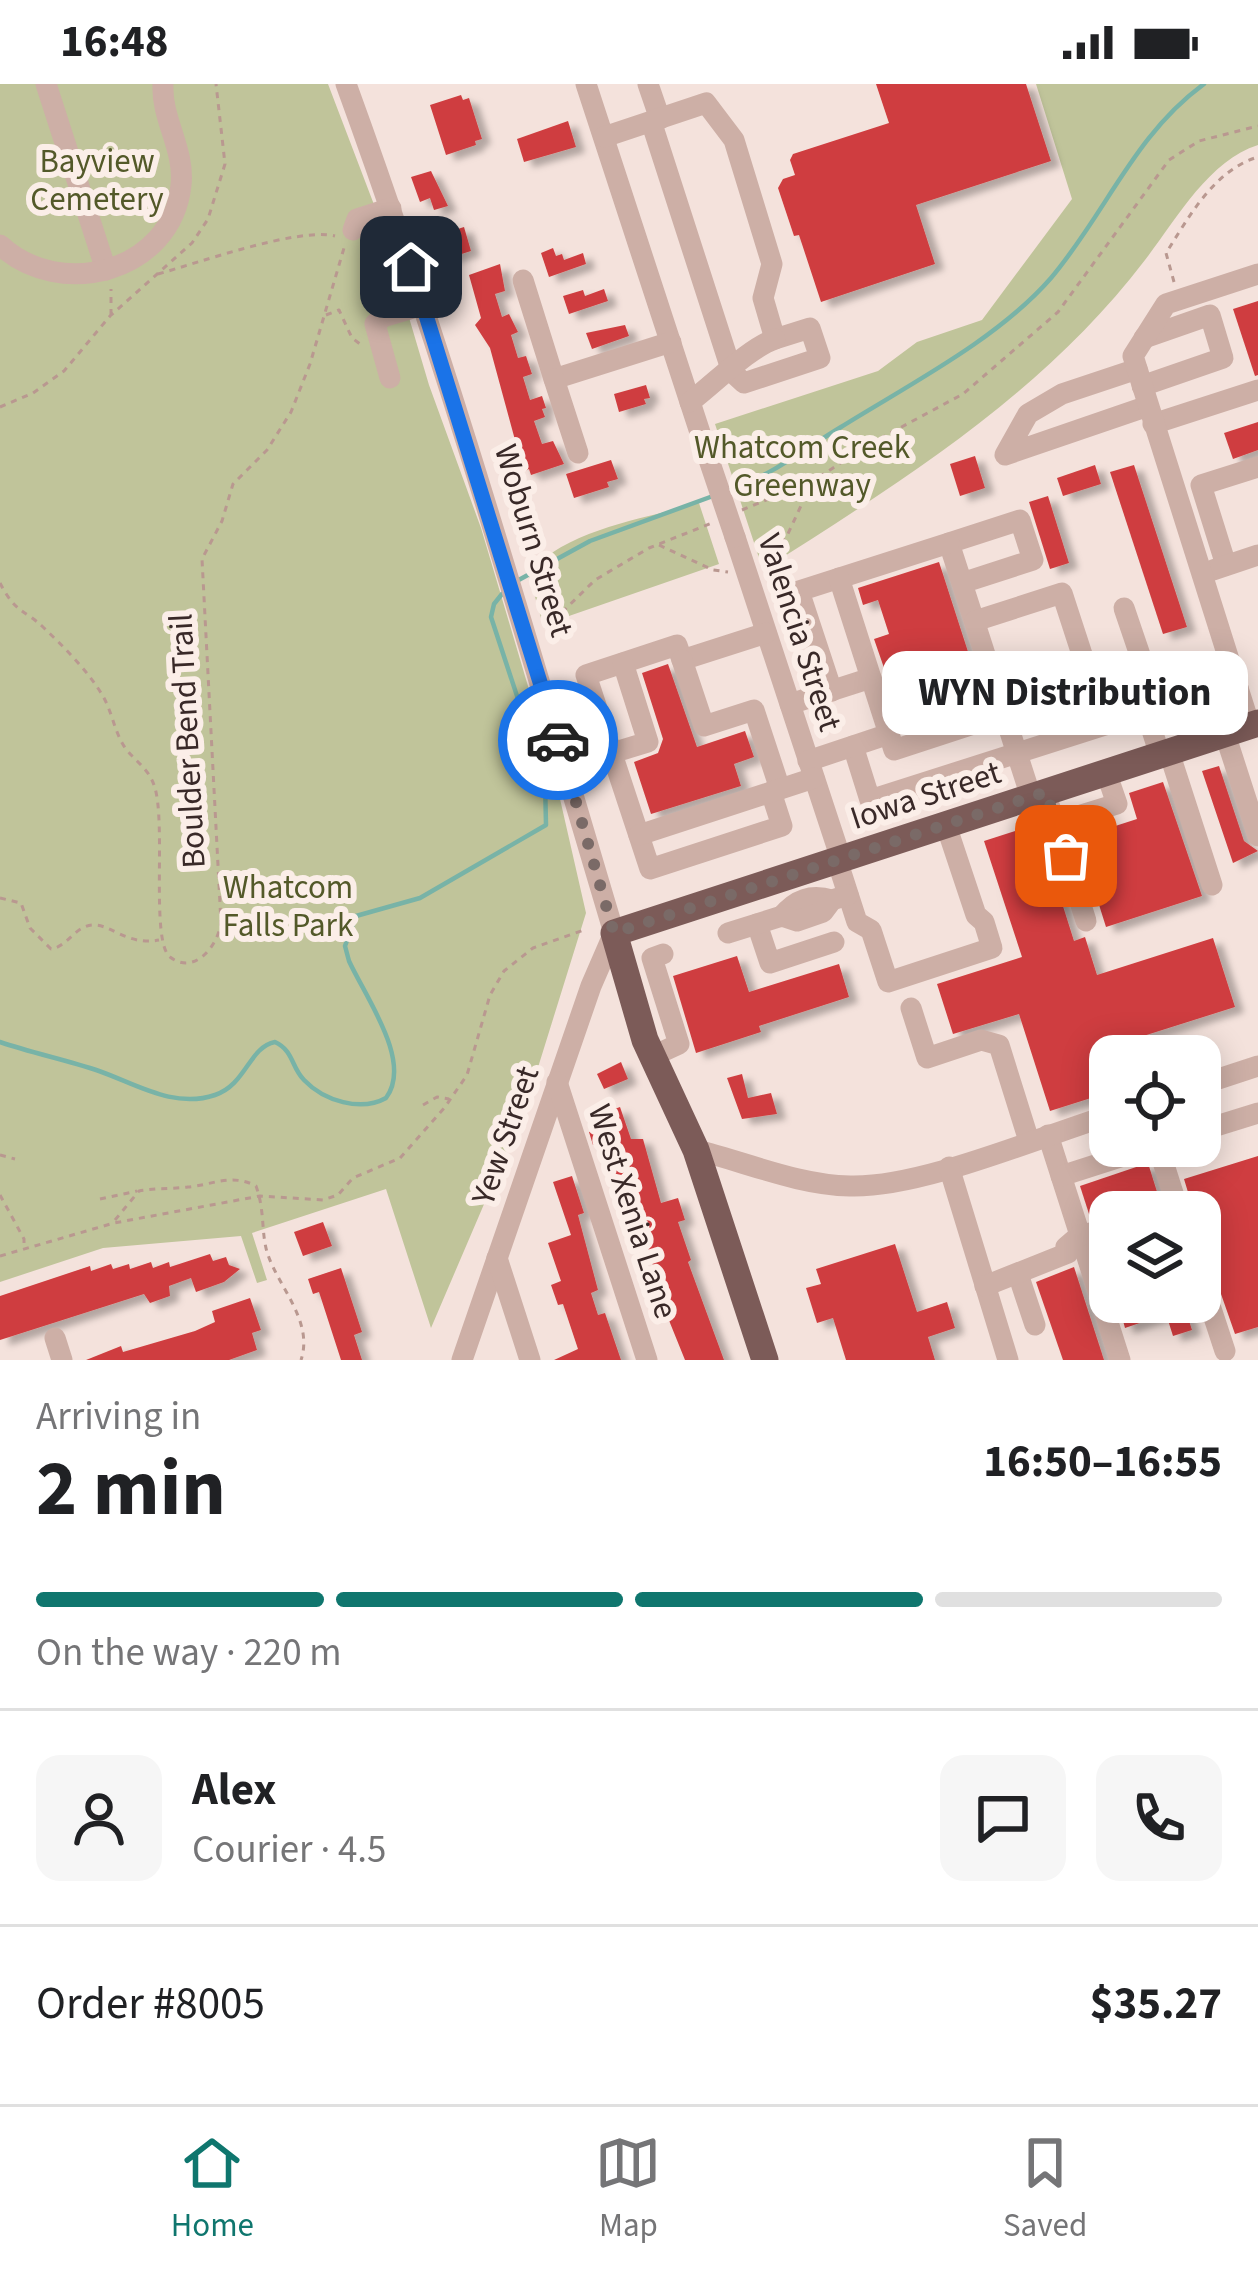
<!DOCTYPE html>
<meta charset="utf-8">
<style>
body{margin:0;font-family:"Source Sans 3",sans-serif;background:#f6f6f6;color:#202124;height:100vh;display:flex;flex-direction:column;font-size:45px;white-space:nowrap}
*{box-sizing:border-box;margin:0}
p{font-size:39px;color:#757577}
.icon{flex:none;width:66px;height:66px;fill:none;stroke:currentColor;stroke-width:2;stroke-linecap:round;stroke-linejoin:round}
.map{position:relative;height:1276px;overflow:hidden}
.side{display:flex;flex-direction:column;background:#fff;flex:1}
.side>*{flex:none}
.buttons{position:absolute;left:1089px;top:951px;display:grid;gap:24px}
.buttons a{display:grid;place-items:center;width:132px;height:132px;border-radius:24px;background:#fff;box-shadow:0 6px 30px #0003;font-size:60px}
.pin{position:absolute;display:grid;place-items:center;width:102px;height:102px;color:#fff;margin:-51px;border-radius:24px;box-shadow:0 6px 18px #0006}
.courier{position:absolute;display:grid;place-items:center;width:120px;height:120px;margin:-60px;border:9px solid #1a73e8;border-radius:50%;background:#fff;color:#222;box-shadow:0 3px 15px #0007}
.bubble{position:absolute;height:84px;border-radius:24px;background:#fff;box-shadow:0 6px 30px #0003;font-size:39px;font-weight:700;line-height:84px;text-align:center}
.overview em{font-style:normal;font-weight:700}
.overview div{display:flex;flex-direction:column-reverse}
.overview{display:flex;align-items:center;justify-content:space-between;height:204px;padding:0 36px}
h1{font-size:78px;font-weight:700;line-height:90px}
.bar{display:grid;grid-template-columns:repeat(4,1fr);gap:18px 12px;align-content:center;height:144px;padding:0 36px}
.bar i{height:15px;border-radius:9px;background:#e0e0e0}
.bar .on{background:#0f766e}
.bar p{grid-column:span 4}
.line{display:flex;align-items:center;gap:30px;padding:0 36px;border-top:3px solid #e0e0e0}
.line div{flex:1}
.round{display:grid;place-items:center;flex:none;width:126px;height:126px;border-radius:24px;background:#f6f6f6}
.status{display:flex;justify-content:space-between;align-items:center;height:84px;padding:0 60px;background:#fff;direction:ltr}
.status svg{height:33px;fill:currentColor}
.menu{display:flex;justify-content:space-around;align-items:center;height:168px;border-top:3px solid #e0e0e0;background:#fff;font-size:33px;color:#757577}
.menu a{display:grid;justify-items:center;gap:6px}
.menu .on{color:#0f766e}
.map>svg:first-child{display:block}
.green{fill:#c0c49a}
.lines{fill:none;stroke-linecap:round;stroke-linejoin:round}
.stream{stroke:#78b3a7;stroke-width:4.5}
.building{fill:#cf3e3f;filter:url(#shadow)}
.path{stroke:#b99890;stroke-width:3;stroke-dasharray:6 6;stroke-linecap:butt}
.minor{stroke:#cdafa6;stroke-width:21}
.major{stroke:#7c5b58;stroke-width:27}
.minor-bridge{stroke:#cdafa6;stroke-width:21}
.done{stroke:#7a6a67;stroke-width:12;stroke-dasharray:0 21.6}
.route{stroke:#1a73e8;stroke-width:15}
.labels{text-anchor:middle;stroke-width:12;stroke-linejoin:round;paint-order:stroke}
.park-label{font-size:33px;fill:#535929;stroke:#fbeee8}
.street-label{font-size:33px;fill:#392928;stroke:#fbeee8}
</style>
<div class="status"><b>16:48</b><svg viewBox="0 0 49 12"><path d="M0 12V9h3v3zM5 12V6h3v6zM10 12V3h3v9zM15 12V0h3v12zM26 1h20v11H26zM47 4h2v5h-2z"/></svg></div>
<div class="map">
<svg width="1258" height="1276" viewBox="0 0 1258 1276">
<defs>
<filter id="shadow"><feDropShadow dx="9" dy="5.5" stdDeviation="3" flood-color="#0004"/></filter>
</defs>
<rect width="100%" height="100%" fill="#f4e2dc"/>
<g class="green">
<path d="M0,0H328L381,139L429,301L481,444L555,693L586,829L526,1022L431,1244L386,1105L252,1149L267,1196L257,1199L241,1152L103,1164L0,1198Z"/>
<path d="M1036,0H1258V61C1208,77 1176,136 1145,176C1043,310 902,397 763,486L715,340L878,287L917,258L982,236L1072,115Z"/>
<path d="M699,419L719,480L543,541L528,488C572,444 640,436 699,419Z"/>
</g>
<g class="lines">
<g class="stream">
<path d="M730,406C772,391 803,366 841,343C910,300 998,255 1051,194C1106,129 1134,51 1204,0"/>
<path d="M515,498L590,457L713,412"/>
<path d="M0,958C32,969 67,976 99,987C136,1000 174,1025 215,1011C246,1001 249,963 275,958C294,967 291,983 304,996C324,1017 361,1028 386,1014C413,978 366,914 349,877L345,862L356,832L420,814L546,741L545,697L491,533L494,520L502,510"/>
</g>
</g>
<g class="building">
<path d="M876,0H1026L1051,77L916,121L935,180L821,218L799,151L794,152L778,104L783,95L795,91L790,76L793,70L889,39Z"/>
<path d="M461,11L463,16L469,14L482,55L475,57L476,61L446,71L430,21Z"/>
<path d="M568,37L576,63L524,78L517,55Z"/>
<path d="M431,87L448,122L434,126L430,114L420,118L411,93Z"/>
<path d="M464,143L471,167L449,174L442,150Z"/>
<path d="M553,164L556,172L562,170L564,176L583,169L586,180L549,193L541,169Z"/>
<path d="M500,180L505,207L495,210L502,233L509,230L518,248L511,251L518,274L526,272L532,290L523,293L530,316L542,312L546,324L542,325L545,333L534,337L542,360L553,357L564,380L531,391L529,385L525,387L518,367L490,264L475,241L481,234L469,191Z"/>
<path d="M604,205L608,217L569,230L563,212L583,206L585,212Z"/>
<path d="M1258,217V291L1255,292L1233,225Z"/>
<path d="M625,241L629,252L592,265L586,249Z"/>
<path d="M646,301L650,314L644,315L646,320L619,328L614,310Z"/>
<path d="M1258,338V366L1233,375L1224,349Z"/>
<path d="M975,372L985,404L960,412L950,380Z"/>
<path d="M611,376L618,395L607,398L609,403L574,414L566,390Z"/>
<path d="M1095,381L1101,400L1063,412L1057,394Z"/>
<path d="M1134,381L1187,543L1163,550L1110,388Z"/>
<path d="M1048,412L1069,479L1050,485L1029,418Z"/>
<path d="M939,478L981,608L901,633L874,555L889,550L878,516L863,521L858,504Z"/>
<path d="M1213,573L1219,594L1182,607L1175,586Z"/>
<path d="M668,580L697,663L745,647L754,673L734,680L741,702L651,730L634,678L658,669L663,655L642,589Z"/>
<path d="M1219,682L1244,757L1258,767L1233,779L1202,687Z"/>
<path d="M1163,698L1202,812L1106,843L1078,754L1137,735L1129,709Z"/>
<path d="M1037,740L1074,857L1085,853L1097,891L1213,854L1235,923L1118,960L1122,972H1110V1008L1050,1027L1019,930L953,950L937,900L1022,873L984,757Z"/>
<path d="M737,872L749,908L839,880L849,913L759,942L761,948L696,969L673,892Z"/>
<path d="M621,978L628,995L604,1005L597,990Z"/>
<path d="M742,990L748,1014L771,1009L777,1030L742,1035L727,994Z"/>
<path d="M620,1023L631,1055H643L661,1119L678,1114L685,1136L678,1138L691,1176L688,1178L724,1276H685L666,1229L644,1149L629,1154L608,1083L599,1059L593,1061L589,1048L603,1043L598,1031Z"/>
<path d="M1258,1072V1243L1235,1250L1200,1150V1128H1194L1184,1095Z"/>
<path d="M1148,1079L1158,1111L1090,1133L1080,1102Z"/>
<path d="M572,1092L584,1129L578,1131L598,1206L591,1209L598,1231L605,1229L621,1276H554L578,1265L563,1220L558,1221L551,1201L561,1197L548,1159L571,1151L553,1098Z"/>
<path d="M323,1138L332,1162L303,1172L294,1148Z"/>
<path d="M895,1160L917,1228L947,1218L955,1244L928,1253L935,1276H846L833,1234L817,1239L806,1204L821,1200L816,1185Z"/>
<path d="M210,1170L213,1177L226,1173L229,1181L240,1185L224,1198L196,1208L191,1194L169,1202L170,1212L150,1219L144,1210L0,1256V1212L90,1182L91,1187L111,1180L113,1185L129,1180L130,1185L151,1178L153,1184L169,1178L170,1183Z"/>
<path d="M1074,1183L1104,1276H1063L1036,1198Z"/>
<path d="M341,1184L362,1248L354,1251L362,1276H341L319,1208L313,1210L308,1195Z"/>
<path d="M250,1214L261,1246L252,1249L257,1266L229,1276H86L121,1262L123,1268L195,1247L215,1238L212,1227Z"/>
<path d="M1132,1218H1193L1194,1221L1185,1224L1192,1246L1173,1252L1166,1230L1125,1244L1119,1222Z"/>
</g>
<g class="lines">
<g class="path">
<path d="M158,190C198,179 298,143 335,152"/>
<path d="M1174,198L1166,169C1189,133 1214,86 1258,73"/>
<path d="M111,231V205"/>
<path d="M326,231L339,226L352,254L364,263"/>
<path d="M0,323L33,309L64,287L110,232L192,159L208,135L225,80L216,0"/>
<path d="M742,426L813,397L868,361L963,310L1058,228L1169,76L1199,57L1258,42"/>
<path d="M659,461L713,486L728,488"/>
<path d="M763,475L786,454L812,398"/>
<path d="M0,499C16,530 23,524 44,544C65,564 90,589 104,614C113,631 115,650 126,665C136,678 148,684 154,701C167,736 150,857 170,873C195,892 218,861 221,839L202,475L222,437L233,400L267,366L291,328L310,280L344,164"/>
<path d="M545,545L595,496L649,464L712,439"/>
<path d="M0,814L21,819L30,844L51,865C69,862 74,842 93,841C111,840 127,862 159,856"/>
<path d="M423,1021L437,1013L449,1015"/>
<path d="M0,1071L15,1075"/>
<path d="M0,1111L24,1155V1163"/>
<path d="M100,1115L137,1107"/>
<path d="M115,1136L139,1107C156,1104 172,1105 188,1103C212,1101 232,1089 256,1102C265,1127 261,1147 267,1168C278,1203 314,1237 301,1276"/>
<path d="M0,1172L114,1139L260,1112L323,1116L338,1111L353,1094L400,1074L445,1023L467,991L490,911L504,887L533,864L584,846"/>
</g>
<g class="minor">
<path d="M46,0L106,186"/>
<path d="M346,0C448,279 529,564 614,849L591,902L462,1276"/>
<path d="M586,0L708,373"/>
<path d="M648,0L660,35"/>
<path d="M604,53L706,19L734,56L772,180L763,214L775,255L810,244L820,274L744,299L732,288L651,37"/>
<path d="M353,146L357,135L391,124"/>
<path d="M0,161C60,217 172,188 181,101C185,65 161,35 163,0"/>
<path d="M523,196L554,295L671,258"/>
<path d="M1137,285L1062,310L1028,330L1005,371L1148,322"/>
<path d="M390,294L375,240L383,233L423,221"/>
<path d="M554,295L578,369"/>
<path d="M1142,302L1223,274L1210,231L1144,254"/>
<path d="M690,318C715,299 749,264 775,255"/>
<path d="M1153,340L1258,306"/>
<path d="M735,453L841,775"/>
<path d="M1226,481L1201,401L1258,383"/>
<path d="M1213,486L1258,471"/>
<path d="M962,499L1033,476L1020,436L949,459L1031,713"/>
<path d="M1124,524L1160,630"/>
<path d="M766,549L682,576L677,561L586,591L650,785L782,742L771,708"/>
<path d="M682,576L704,642L754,626L780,705"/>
<path d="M871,594L889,650"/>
<path d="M832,607L799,507L949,459"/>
<path d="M790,620L871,594L839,494"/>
<path d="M1250,642L1133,272L1166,220L1258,190"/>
<path d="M1225,650L1258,752"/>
<path d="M853,662L870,716L1105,641L1062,509L975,537"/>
<path d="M1169,668L1212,801"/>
<path d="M612,669L648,658L623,579"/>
<path d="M1160,671L1148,634L1238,604"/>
<path d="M808,677L889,650L894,666L1004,630"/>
<path d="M1045,708L1086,837"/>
<path d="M1055,739L1117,720L1106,688"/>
<path d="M639,751L814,694"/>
<path d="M837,776L857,838L871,846L888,898L992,864L984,838L976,831L946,741"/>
<path d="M782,832C796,815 811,810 832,816"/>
<path d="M757,840L770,879L834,858"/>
<path d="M728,849L782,832L797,837L823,828L832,816L848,811"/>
<path d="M911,924L927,974L981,956L999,961L1029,1057"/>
<path d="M653,972L679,960L652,874L663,870"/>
<path d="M557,998L647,1276"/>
<path d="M1200,1001L1258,982"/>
<path d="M1200,1047L1258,1029"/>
<path d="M1048,1051L1120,1276"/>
<path d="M1158,1062L1179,1128"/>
<path d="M696,1066C746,1078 798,1101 850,1102C921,1104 1039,1053 1110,1031"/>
<path d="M949,1083L1008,1276"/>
<path d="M1061,1092L1139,1067"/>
<path d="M497,1174L530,1276"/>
<path d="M1018,1190L1035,1241"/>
<path d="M1200,1191L1225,1267"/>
<path d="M985,1202L1068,1169L1066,1163L1080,1151L1110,1145"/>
<path d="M55,1254L62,1276"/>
</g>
<path class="major" d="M765,1276L696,1066L645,956L614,849L1258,639"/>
<path class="minor-bridge" d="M708,373L735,453"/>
</g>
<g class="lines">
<path class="done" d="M558,656L614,849L1046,708L1066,772"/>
<path class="route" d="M411,183L558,656"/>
</g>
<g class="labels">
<g class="park-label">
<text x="97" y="88">Bayview<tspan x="97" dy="38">Cemetery</tspan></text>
<text x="802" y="374">Whatcom Creek<tspan x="802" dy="38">Greenway</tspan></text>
<text x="288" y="814">Whatcom<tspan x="288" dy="38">Falls Park</tspan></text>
</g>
<g class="street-label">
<text transform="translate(535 456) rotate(73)" y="12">Woburn Street</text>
<text transform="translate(801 548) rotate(72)" y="12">Valencia Street</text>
<text transform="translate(186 657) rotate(-93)" y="12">Boulder Bend Trail</text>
<text transform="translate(925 710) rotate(-18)" y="12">Iowa Street</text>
<text transform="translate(504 1051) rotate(-71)" y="12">Yew Street</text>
<text transform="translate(634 1127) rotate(72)" y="12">West Xenia Lane</text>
</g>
</g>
</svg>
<div class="buttons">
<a><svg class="icon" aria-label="locate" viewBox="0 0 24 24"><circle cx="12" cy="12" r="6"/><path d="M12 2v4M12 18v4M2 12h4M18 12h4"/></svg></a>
<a><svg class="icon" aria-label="layers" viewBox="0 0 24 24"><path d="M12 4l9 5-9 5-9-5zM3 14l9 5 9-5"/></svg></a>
</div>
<div class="pin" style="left:1066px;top:772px;background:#ea580c"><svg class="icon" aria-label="bag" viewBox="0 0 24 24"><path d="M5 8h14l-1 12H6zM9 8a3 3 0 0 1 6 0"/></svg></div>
<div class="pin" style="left:411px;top:183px;background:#1f2937"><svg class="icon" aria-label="home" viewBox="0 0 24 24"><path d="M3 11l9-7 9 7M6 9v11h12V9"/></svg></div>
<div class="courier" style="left:558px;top:656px"><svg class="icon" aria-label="car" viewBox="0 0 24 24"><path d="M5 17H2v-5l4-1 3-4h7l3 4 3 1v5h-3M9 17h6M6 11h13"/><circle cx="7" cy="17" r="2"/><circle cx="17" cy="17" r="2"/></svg></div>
<div class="bubble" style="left:882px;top:567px;width:366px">WYN Distribution</div>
</div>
<section class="side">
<div class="overview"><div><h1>2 min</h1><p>Arriving in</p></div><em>16:50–16:55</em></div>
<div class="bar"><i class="on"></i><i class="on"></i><i class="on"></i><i></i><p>On the way · 220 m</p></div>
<div class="line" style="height:216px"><a class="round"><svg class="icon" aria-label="person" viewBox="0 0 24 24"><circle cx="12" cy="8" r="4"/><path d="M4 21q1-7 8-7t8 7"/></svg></a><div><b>Alex</b><p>Courier · 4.5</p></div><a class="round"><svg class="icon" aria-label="chat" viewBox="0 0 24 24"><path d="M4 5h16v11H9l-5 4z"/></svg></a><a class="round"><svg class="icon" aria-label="phone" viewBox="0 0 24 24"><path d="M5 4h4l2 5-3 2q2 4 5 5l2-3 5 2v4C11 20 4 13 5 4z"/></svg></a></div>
<div class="line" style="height:156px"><div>Order #8005</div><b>$35.27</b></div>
</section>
<nav class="menu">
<a class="on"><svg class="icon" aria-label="home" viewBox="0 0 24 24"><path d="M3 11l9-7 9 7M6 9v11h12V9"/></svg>Home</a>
<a><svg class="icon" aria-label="map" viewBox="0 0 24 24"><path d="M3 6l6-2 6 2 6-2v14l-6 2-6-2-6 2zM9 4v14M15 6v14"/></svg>Map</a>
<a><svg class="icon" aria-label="saved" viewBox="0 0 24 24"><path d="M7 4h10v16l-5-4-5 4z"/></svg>Saved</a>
</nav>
